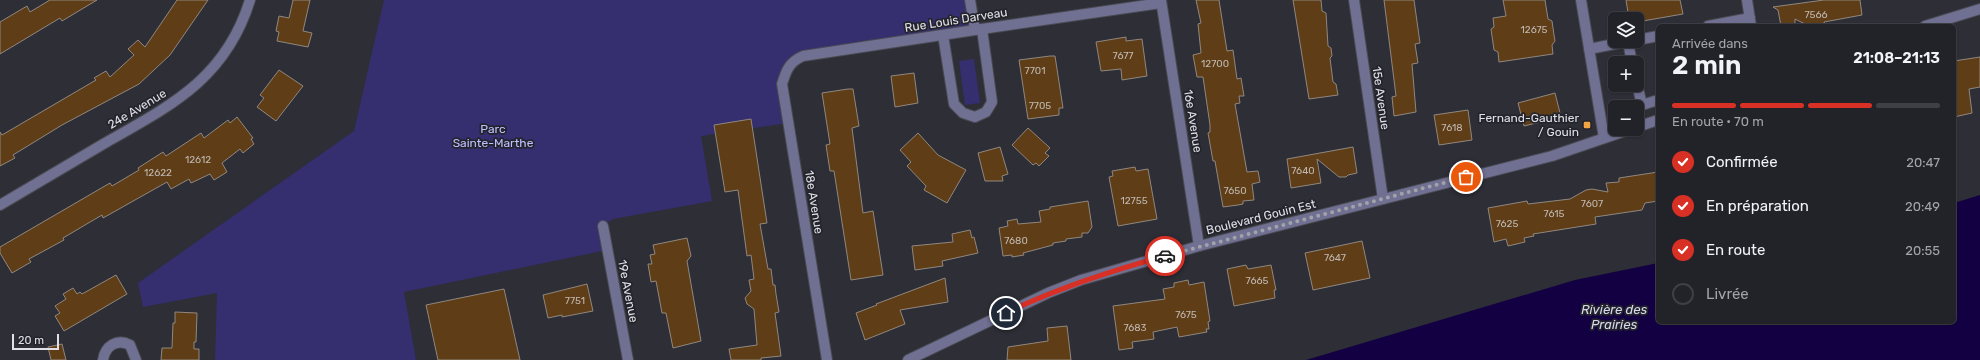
<!DOCTYPE html>
<html lang="fr">
<meta charset="utf-8">
<style>
body{margin:0;font-family:Rubik,sans-serif;background:#2a2a31;color:#f1f3f6;height:100vh;display:flex;flex-direction:column;font-size:15px;white-space:nowrap}
*{box-sizing:border-box;margin:0}
p{font-size:13px;color:#a2a4a8}
.icon{flex:none;width:22px;height:22px;fill:none;stroke:currentColor;stroke-width:2;stroke-linecap:round;stroke-linejoin:round}
.map{position:relative;flex:1;overflow:hidden}
.sheet{position:absolute;left:1656px;top:24px;width:300px;height:300px;display:flex;flex-direction:column;background:#222229;border-radius:6px;box-shadow:0 1px 3px #0004,0 0 0 1px #3f3f46}
.sheet>*{flex:none}
.fabs{position:absolute;left:1608px;top:12px;display:grid;gap:8px}
.fabs a{display:grid;place-items:center;width:36px;height:36px;border-radius:6px;background:#222229;box-shadow:0 1px 3px #0004,0 0 0 1px #3f3f46;font-size:20px}
.scale{position:absolute;left:12px;bottom:10px;width:47px;box-sizing:border-box;padding-left:4px;border:2px solid #e0e0e6;border-top:0;font-size:11px;line-height:14px;white-space:nowrap;color:#e0e0e6;-webkit-text-stroke:3px #24242d;paint-order:stroke}
.pin{position:absolute;display:grid;place-items:center;width:34px;height:34px;color:#fff;margin:-17px;border:2px solid #fff;border-radius:50%;box-shadow:0 1px 4px #0007}
.courier{position:absolute;display:grid;place-items:center;width:40px;height:40px;margin:-20px;border:3px solid #d93025;border-radius:50%;background:#fff;color:#222;box-shadow:0 1px 5px #0007}
.overview em{font-style:normal;font-weight:600}
.overview div{display:flex;flex-direction:column-reverse}
.overview{display:flex;align-items:center;justify-content:space-between;height:68px;padding:0 16px}
h1{font-size:26px;font-weight:600;line-height:30px}
.bar{display:grid;grid-template-columns:repeat(4,1fr);gap:6px 4px;align-content:center;height:48px;padding:0 16px}
.bar i{height:5px;border-radius:3px;background:#3f3f46}
.bar .selected{background:#d93025}
.bar p{grid-column:span 4}
ol{padding:0 16px;list-style:none}
li{display:flex;align-items:center;gap:12px;height:44px}
li p{margin-inline-start:auto}
li .icon{padding:4px;border-radius:50%;background:#d93025;color:#fff;stroke-width:4}
li:last-child{color:#a2a4a8}
li i{width:22px;height:22px;border:2px solid #3f3f46;border-radius:50%}
.map>svg:first-child{display:block}
.green{fill:#352e6f}
.water{fill:#130043}
.building{fill:#5f3e17;stroke:#90877f}
.lines{fill:none;stroke-linecap:round;stroke-linejoin:round}
.minor-casing{stroke:#4a4a53;stroke-width:12}
.minor{stroke:#6f7092;stroke-width:10}
.done{stroke:#a2a2a9;stroke-width:4;stroke-dasharray:0 7.2}
.route{stroke:#d93025;stroke-width:5}
.poi-dot{fill:#f3a443;stroke:#24242d;stroke-width:1.5}
.labels{text-anchor:middle;stroke-width:3.5;stroke-linejoin:round;paint-order:stroke}
.number-label{font-size:10px;fill:#c0b8b2}
.street-label{font-size:12px;fill:#e0e0e6;stroke:#24242d}
.poi-label{font-size:12px;fill:#e0e0e6;stroke:#24242d;text-anchor:end}
.park-label{font-size:12px;fill:#bfc0ff;stroke:#24242d}
.water-label{font-size:13px;font-style:italic;fill:#d8d8ee;stroke:#24242d}
</style>
<div class="map">
<svg width="1980" height="360" viewBox="0 0 1980 360">
<rect width="100%" height="100%" fill="#2e2e37"/>
<g class="green">
<path d="M384,0H970L975,30L803,56L782,84L788,123L701,136L712,201L613,219L603,226L602,251L404,292L416,360H215L217,293L143,307L138,283L354,131Z"/>
<path d="M974,59L980,103L965,105L959,61Z"/>
</g>
<path class="water" d="M1980,195V360H1306L1575,280L1658,263V322H1954V203Z"/>
<g class="building">
<path d="M50,0H97L62,21L60,18L0,54V22L27,6L30,12Z"/>
<path d="M177,0H208L170,55L139,84L62,125L13,155L15,158L0,166V132L2,135L96,80L94,78L106,71L110,77L134,55L128,49L138,40L145,47Z"/>
<path d="M293,0H310L303,31L312,33L308,47L277,41L279,32L276,31L279,16L289,18Z"/>
<path d="M1196,0H1219L1227,51L1233,50L1237,79L1241,78L1244,96H1239L1240,103L1235,104L1247,172L1258,171L1260,182L1252,184L1254,200L1243,201V204L1238,205L1223,207L1216,167L1215,161H1213L1208,133L1210,132V125L1203,77H1197L1193,55L1201,53L1198,24L1201,23Z"/>
<path d="M1293,0H1321L1322,11L1326,13L1328,46L1331,48L1332,56L1330,58L1333,82L1336,84L1338,95L1309,99Z"/>
<path d="M1384,0H1414L1420,43L1415,44L1418,63L1412,64L1416,112L1394,116L1392,97L1396,96Z"/>
<path d="M1503,0H1545L1548,19L1552,21L1554,35L1555,41L1552,45L1553,54L1499,62L1498,52L1494,50L1491,29L1494,27L1493,18L1506,16Z"/>
<path d="M1626,0H1680L1683,14L1637,22V19H1629Z"/>
<path d="M1824,0H1860L1862,15L1824,22L1825,26H1809L1795,19V26H1781L1778,10L1773,7Z"/>
<path d="M1126,37V41L1142,39L1147,76L1122,80L1121,69L1101,71L1096,42Z"/>
<path d="M1050,56H1055L1063,108H1059V115L1028,119L1019,60Z"/>
<path d="M1980,57V87L1969,89L1972,113L1954,117V61Z"/>
<path d="M279,70L303,86L276,121L257,107L264,98L260,95Z"/>
<path d="M914,73L918,103L895,107L891,76Z"/>
<path d="M848,89H853L859,126L852,128L863,213L873,211L883,275L851,280L834,171H830L826,145L830,144L822,93Z"/>
<path d="M1555,93L1561,117L1524,126L1518,103Z"/>
<path d="M1468,110L1472,140L1439,145L1434,115Z"/>
<path d="M237,117L253,138L251,139L254,144L243,153L240,149L222,163L227,172L214,180L210,174L191,183L189,179L171,189L167,182L103,218L102,215L63,238L64,240L29,259L31,262L12,273L0,253V247L110,183L112,186L139,170L138,168L163,152L166,156L201,133L204,138L228,120L230,123Z"/>
<path d="M751,119L767,223L760,224L768,269H771L773,285H775L776,294L779,312L775,313L781,356L761,358V360H731L729,349L757,345L754,309L747,304L745,298L751,291L749,280L754,279L751,255L747,256L738,190L725,192L714,125Z"/>
<path d="M1028,128L1050,148L1045,153L1049,156L1039,166L1036,163L1033,165L1012,145Z"/>
<path d="M918,133L938,155L966,170L947,203L924,190L926,186L907,166L911,162L900,150Z"/>
<path d="M1000,147L1008,174L1002,176L1003,181H985L978,153Z"/>
<path d="M1353,147L1357,173L1348,175L1346,177H1339L1317,159L1321,183L1291,188L1287,159Z"/>
<path d="M1135,167L1136,171L1148,169L1157,219L1118,226L1109,177L1113,176L1112,171Z"/>
<path d="M1658,172V201L1645,203L1642,210L1595,217L1596,224L1533,234L1534,236L1524,238L1525,242L1508,246L1506,239L1494,242L1488,208L1527,201L1528,204L1570,199L1586,190L1592,189L1608,192L1606,183L1619,182V178Z"/>
<path d="M1088,201L1092,227L1088,233H1082V237L1066,239V241L1053,243V245L1023,253L1024,255L1012,257V255L1003,256L999,228L1008,226L1007,221L1017,219L1018,224L1041,222L1039,211L1050,209V207Z"/>
<path d="M970,230L972,238L974,237L978,253L942,261L943,266L915,270L912,246L953,242L952,234Z"/>
<path d="M687,238L691,256L687,261L701,341L673,348L666,313H662L656,281L651,282L648,264H652L650,255L655,254L653,245Z"/>
<path d="M1362,241L1370,278L1313,290L1305,253Z"/>
<path d="M1246,265L1248,269L1271,265L1276,290H1274L1275,298L1234,306L1227,269Z"/>
<path d="M116,275L127,294L64,331L55,316L60,313L55,306L66,299L63,294L73,288L77,294L80,292L82,294Z"/>
<path d="M945,278L948,302L900,310L905,324L865,340L856,313L877,305L876,304Z"/>
<path d="M1188,280L1189,285L1204,282L1210,321L1208,322L1209,329H1206L1207,332L1179,337L1177,327L1153,332L1154,339L1132,342L1133,348L1119,350L1113,306L1165,299L1163,289L1174,287V283Z"/>
<path d="M587,284L593,311L562,317V315L548,318L543,295Z"/>
<path d="M504,289L520,360H438L426,305Z"/>
<path d="M175,312L197,313L196,342H194V349H199V360H161L162,348H172L173,323H175Z"/>
<path d="M1067,326L1071,360H1007L1008,347L1048,341L1047,328Z"/>
<path d="M62,344L66,360H51L48,347Z"/>
</g>
<g class="lines">
<defs>
<g id="minor">
<path d="M970,0L975,30"/>
<path d="M1161,0L1199,246"/>
<path d="M1354,0L1383,199"/>
<path d="M1581,0L1604,138"/>
<path d="M1747,0L1751,26"/>
<path d="M1708,26L1750,18"/>
<path d="M1925,26L1980,9"/>
<path d="M943,35L954,104L963,113L975,117L986,112L992,102L982,29"/>
<path d="M1637,40L1658,36"/>
<path d="M1628,42L1632,63"/>
<path d="M1589,49L1630,41"/>
<path d="M1637,84L1642,105L1658,100"/>
<path d="M1637,127L1658,120"/>
<path d="M0,205C35,184 70,164 105,143C172,105 226,78 250,0"/>
<path d="M603,226L628,360"/>
<path d="M103,360C105,346 117,338 130,345L136,360"/>
<path d="M827,360L782,84C786,71 789,62 803,56L975,30L1161,3"/>
<path d="M908,360L1048,293L1081,280L1199,246L1552,156L1631,129"/>
</g>
</defs>
<use href="#minor" class="minor-casing"/>
<use href="#minor" class="minor"/>
</g>
<g class="lines">
<path class="done" d="M1165,256L1466,177"/>
<path class="route" d="M1006,313C1057,288 1110,271 1165,256"/>
</g>
<rect class="poi-dot" x="1583" y="121" width="8" height="8" rx="2"/>
<g class="labels">
<g class="number-label">
<text x="1816" y="18">7566</text>
<text x="1534" y="33">12675</text>
<text x="1123" y="59">7677</text>
<text x="1215" y="67">12700</text>
<text x="1035" y="74">7701</text>
<text x="1040" y="109">7705</text>
<text x="1452" y="131">7618</text>
<text x="198" y="163">12612</text>
<text x="1303" y="174">7640</text>
<text x="158" y="176">12622</text>
<text x="1235" y="194">7650</text>
<text x="1134" y="204">12755</text>
<text x="1592" y="207">7607</text>
<text x="1554" y="217">7615</text>
<text x="1507" y="227">7625</text>
<text x="1016" y="244">7680</text>
<text x="1335" y="261">7647</text>
<text x="1257" y="284">7665</text>
<text x="575" y="304">7751</text>
<text x="1186" y="318">7675</text>
<text x="1135" y="331">7683</text>
</g>
<g class="street-label">
<text transform="translate(956 20) rotate(-9)" y="4">Rue Louis Darveau</text>
<text transform="translate(1381 98) rotate(82)" y="4">15e Avenue</text>
<text transform="translate(137 109) rotate(-31)" y="4">24e Avenue</text>
<text transform="translate(1193 121) rotate(81)" y="4">16e Avenue</text>
<text transform="translate(814 202) rotate(81)" y="4">18e Avenue</text>
<text transform="translate(1261 217) rotate(-14)" y="4">Boulevard Gouin Est</text>
<text transform="translate(628 291) rotate(79)" y="4">19e Avenue</text>
</g>
<g class="poi-label">
<text x="1579" y="122">Fernand-Gauthier<tspan x="1579" dy="14">/ Gouin</tspan></text>
</g>
<g class="park-label">
<text x="493" y="133">Parc<tspan x="493" dy="14">Sainte-Marthe</tspan></text>
</g>
<g class="water-label">
<text x="1614" y="314">Rivière des<tspan x="1614" dy="15">Prairies</tspan></text>
</g>
</g>
</svg>
<div class="fabs">
<a><svg class="icon" aria-label="layers" viewBox="0 0 24 24"><path d="M12 4l9 5-9 5-9-5zM3 14l9 5 9-5"/></svg></a>
<a>+</a>
<a>−</a>
</div>
<div class="scale">20 m</div>
<div class="pin" style="left:1466px;top:177px;background:#ea580c"><svg class="icon" aria-label="bag" viewBox="0 0 24 24"><path d="M5 8h14l-1 12H6zM9 8a3 3 0 0 1 6 0"/></svg></div>
<div class="pin" style="left:1006px;top:313px;background:#1f2937"><svg class="icon" aria-label="home" viewBox="0 0 24 24"><path d="M3 11l9-7 9 7M6 9v11h12V9"/></svg></div>
<div class="courier" style="left:1165px;top:256px"><svg class="icon" aria-label="car" viewBox="0 0 24 24"><path d="M5 17H2v-5l4-1 3-4h7l3 4 3 1v5h-3M9 17h6M6 11h13"/><circle cx="7" cy="17" r="2"/><circle cx="17" cy="17" r="2"/></svg></div>
<section class="sheet">
<div class="overview"><div><h1>2 min</h1><p>Arrivée dans</p></div><em>21:08–21:13</em></div>
<div class="bar"><i class="selected"></i><i class="selected"></i><i class="selected"></i><i></i><p>En route · 70 m</p></div>
<ol>
<li><svg class="icon" aria-label="check" viewBox="0 0 24 24"><path d="M5 12l5 5 9-10"/></svg>Confirmée<p>20:47</p></li>
<li><svg class="icon" aria-label="check" viewBox="0 0 24 24"><path d="M5 12l5 5 9-10"/></svg>En préparation<p>20:49</p></li>
<li><svg class="icon" aria-label="check" viewBox="0 0 24 24"><path d="M5 12l5 5 9-10"/></svg>En route<p>20:55</p></li>
<li><i></i>Livrée</li>
</ol>
</section>
</div>
